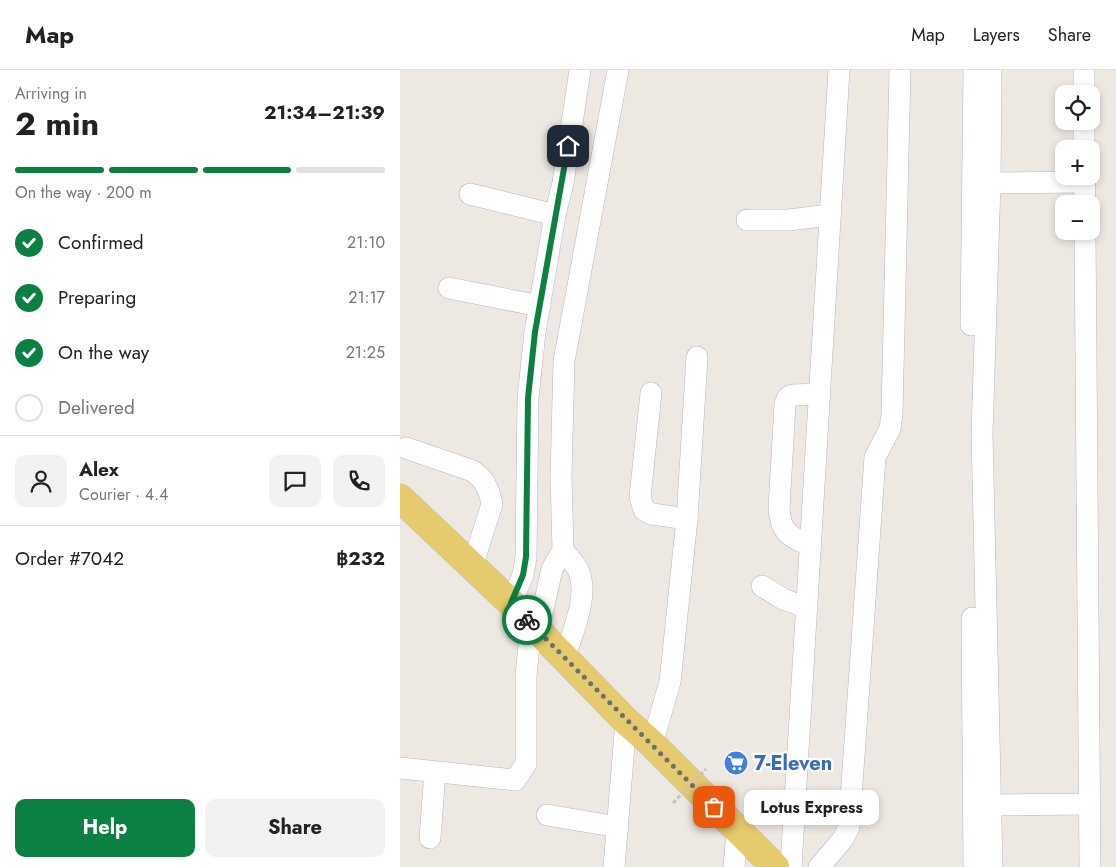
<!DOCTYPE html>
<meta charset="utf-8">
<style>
body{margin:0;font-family:Jost,sans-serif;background:#f2f2f2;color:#222;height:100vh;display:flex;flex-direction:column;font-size:19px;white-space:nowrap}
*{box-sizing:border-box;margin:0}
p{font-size:16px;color:#767676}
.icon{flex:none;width:28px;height:28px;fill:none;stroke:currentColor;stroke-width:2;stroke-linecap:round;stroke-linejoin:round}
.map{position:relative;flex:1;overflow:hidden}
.details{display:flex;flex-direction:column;background:#fff;width:400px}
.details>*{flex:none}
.buttons{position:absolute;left:655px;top:15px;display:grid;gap:10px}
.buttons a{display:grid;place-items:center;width:45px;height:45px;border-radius:10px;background:#fff;box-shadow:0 2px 8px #0003;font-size:25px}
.pin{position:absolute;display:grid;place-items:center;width:42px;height:42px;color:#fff;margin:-21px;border-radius:10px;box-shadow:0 2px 8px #0006}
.courier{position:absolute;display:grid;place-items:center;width:50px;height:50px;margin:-25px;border:4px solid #0b8043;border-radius:50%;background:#fff;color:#222;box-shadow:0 1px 6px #0007}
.bubble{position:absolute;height:35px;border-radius:10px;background:#fff;box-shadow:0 2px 8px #0003;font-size:16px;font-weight:700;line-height:35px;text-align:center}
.headline em{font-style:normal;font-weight:700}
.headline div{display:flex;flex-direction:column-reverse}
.headline{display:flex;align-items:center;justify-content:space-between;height:85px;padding:0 15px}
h1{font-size:32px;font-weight:700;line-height:38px}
.bar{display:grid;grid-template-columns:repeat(4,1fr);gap:8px 5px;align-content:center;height:60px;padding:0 15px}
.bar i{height:6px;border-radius:4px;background:#e0e0e0}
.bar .selected{background:#0b8043}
.bar p{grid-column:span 4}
.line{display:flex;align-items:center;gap:12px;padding:0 15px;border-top:1px solid #e0e0e0}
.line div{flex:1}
.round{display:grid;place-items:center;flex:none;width:52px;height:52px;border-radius:10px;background:#f2f2f2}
ol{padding:0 15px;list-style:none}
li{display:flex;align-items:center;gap:15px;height:55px}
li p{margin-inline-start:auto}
li .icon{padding:5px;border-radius:50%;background:#0b8043;color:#fff;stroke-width:4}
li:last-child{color:#767676}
li i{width:28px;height:28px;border:2px solid #e0e0e0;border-radius:50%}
.cta{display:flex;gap:10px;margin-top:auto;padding:10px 15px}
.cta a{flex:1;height:58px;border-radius:10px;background:#0b8043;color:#fff;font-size:20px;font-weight:700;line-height:58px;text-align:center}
.cta a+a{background:#f2f2f2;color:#222}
header{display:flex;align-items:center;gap:30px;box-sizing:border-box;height:70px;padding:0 25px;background:#fff;border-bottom:1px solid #e0e0e0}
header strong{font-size:24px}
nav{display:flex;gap:28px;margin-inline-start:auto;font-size:18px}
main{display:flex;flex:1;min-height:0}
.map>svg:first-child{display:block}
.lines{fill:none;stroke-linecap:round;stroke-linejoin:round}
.minor-casing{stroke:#b5b7c0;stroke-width:22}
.major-casing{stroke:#c4c4c4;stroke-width:29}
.minor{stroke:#fff;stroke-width:21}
.major{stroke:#e6ca6e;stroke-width:28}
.path-bridge{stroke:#c4c4c4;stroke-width:3;stroke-dasharray:4 2.5;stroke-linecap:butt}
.done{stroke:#716f6d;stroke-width:5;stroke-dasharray:0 9}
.route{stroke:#0b8043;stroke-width:6}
.labels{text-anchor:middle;stroke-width:4.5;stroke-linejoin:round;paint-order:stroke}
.shop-label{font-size:20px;font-weight:bold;fill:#366cbe;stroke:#fff;text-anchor:start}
</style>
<header>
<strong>Map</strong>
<nav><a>Map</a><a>Layers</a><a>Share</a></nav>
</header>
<main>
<section class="details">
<div class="headline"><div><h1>2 min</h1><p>Arriving in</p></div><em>21:34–21:39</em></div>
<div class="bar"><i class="selected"></i><i class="selected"></i><i class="selected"></i><i></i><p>On the way · 200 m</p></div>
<ol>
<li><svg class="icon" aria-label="check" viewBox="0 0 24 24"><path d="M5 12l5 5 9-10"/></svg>Confirmed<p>21:10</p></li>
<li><svg class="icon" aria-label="check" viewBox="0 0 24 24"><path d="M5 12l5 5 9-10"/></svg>Preparing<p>21:17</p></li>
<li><svg class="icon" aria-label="check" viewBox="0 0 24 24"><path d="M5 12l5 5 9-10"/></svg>On the way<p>21:25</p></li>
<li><i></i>Delivered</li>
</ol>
<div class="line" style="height:90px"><a class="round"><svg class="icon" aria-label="person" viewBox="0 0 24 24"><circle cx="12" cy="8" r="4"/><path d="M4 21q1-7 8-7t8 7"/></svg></a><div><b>Alex</b><p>Courier · 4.4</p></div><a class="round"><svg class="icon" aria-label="chat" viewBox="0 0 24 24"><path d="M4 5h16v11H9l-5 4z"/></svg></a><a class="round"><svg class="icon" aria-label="phone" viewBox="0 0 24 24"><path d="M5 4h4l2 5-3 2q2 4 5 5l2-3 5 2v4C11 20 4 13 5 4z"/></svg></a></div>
<div class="line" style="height:65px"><div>Order #7042</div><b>฿232</b></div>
<div class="cta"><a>Help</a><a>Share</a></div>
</section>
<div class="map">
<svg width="716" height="797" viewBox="0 0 716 797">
<rect width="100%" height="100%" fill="#eee8e2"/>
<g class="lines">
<defs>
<g id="minor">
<path d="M591,0L590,113L582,364L592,797"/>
<path d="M684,0V24"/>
<path d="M684,51V79"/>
<path d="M684,106L685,134"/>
<path d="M590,113L685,112"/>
<path d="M70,124L155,145"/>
<path d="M347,150H389L430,145"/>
<path d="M685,161L690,797"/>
<path d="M49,218L140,236"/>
<path d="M571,255L574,0"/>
<path d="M251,323L240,427L244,440L252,444L287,449"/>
<path d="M6,378L73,401L83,410L89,422L92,434L72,497"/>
<path d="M411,476C389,466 381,464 379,438L385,334L388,327L393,325L420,324"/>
<path d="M163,480C168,487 176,494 179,502C189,526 172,563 165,587"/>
<path d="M362,516L383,529L407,538"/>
<path d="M111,533L123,505L126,487L128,328L135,262L155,145L163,113L180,0"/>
<path d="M572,548L574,797"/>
<path d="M138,562L152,499L163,480L161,406L164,291L218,0"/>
<path d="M252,674L270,612L287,449L297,287"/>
<path d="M0,698L115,710L126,694V606L131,555"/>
<path d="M590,735L690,734"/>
<path d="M147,745L218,757"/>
<path d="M30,768L35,702"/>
<path d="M214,797L226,651"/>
<path d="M334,797L337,761"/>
<path d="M391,797L439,0"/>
<path d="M419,797L443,769L449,757L475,387L490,359L492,344L500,0"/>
</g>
<path id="major" d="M0,428L111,533L226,651L252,674L375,797"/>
</defs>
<use href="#minor" class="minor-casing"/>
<use href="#major" class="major-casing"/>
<use href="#minor" class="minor"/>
<use href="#major" class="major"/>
<path class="path-bridge" d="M273,733L306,699"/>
</g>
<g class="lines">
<path class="done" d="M127,550L314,737"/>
<path class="route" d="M127,550L111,533L123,505L126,487L128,328L135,262L168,76"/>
</g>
<defs>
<symbol id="supermarket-disc" viewBox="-11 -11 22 22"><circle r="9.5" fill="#3f7fe0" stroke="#fff"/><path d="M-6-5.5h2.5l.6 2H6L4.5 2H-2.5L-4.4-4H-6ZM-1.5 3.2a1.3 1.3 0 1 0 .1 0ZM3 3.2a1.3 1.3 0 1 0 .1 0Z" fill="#fff"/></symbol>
</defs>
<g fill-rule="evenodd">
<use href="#supermarket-disc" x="322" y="679" width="28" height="28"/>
</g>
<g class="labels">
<g class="shop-label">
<text x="354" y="700">7-Eleven</text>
</g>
</g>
</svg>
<div class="buttons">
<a><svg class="icon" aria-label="locate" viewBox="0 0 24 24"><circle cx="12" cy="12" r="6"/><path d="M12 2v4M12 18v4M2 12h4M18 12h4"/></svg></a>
<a>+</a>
<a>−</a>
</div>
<div class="pin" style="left:314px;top:737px;background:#ea580c"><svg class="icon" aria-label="bag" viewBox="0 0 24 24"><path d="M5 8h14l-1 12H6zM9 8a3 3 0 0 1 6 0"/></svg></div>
<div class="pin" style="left:168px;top:76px;background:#1f2937"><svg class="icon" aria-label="home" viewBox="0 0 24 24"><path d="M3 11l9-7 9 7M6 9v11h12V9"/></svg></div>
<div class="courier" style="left:127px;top:550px"><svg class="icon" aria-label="bike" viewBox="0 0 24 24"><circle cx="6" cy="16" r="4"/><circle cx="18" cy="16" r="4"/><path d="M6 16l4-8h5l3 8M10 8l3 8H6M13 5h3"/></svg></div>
<div class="bubble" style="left:344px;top:720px;width:135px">Lotus Express</div>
</div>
</main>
